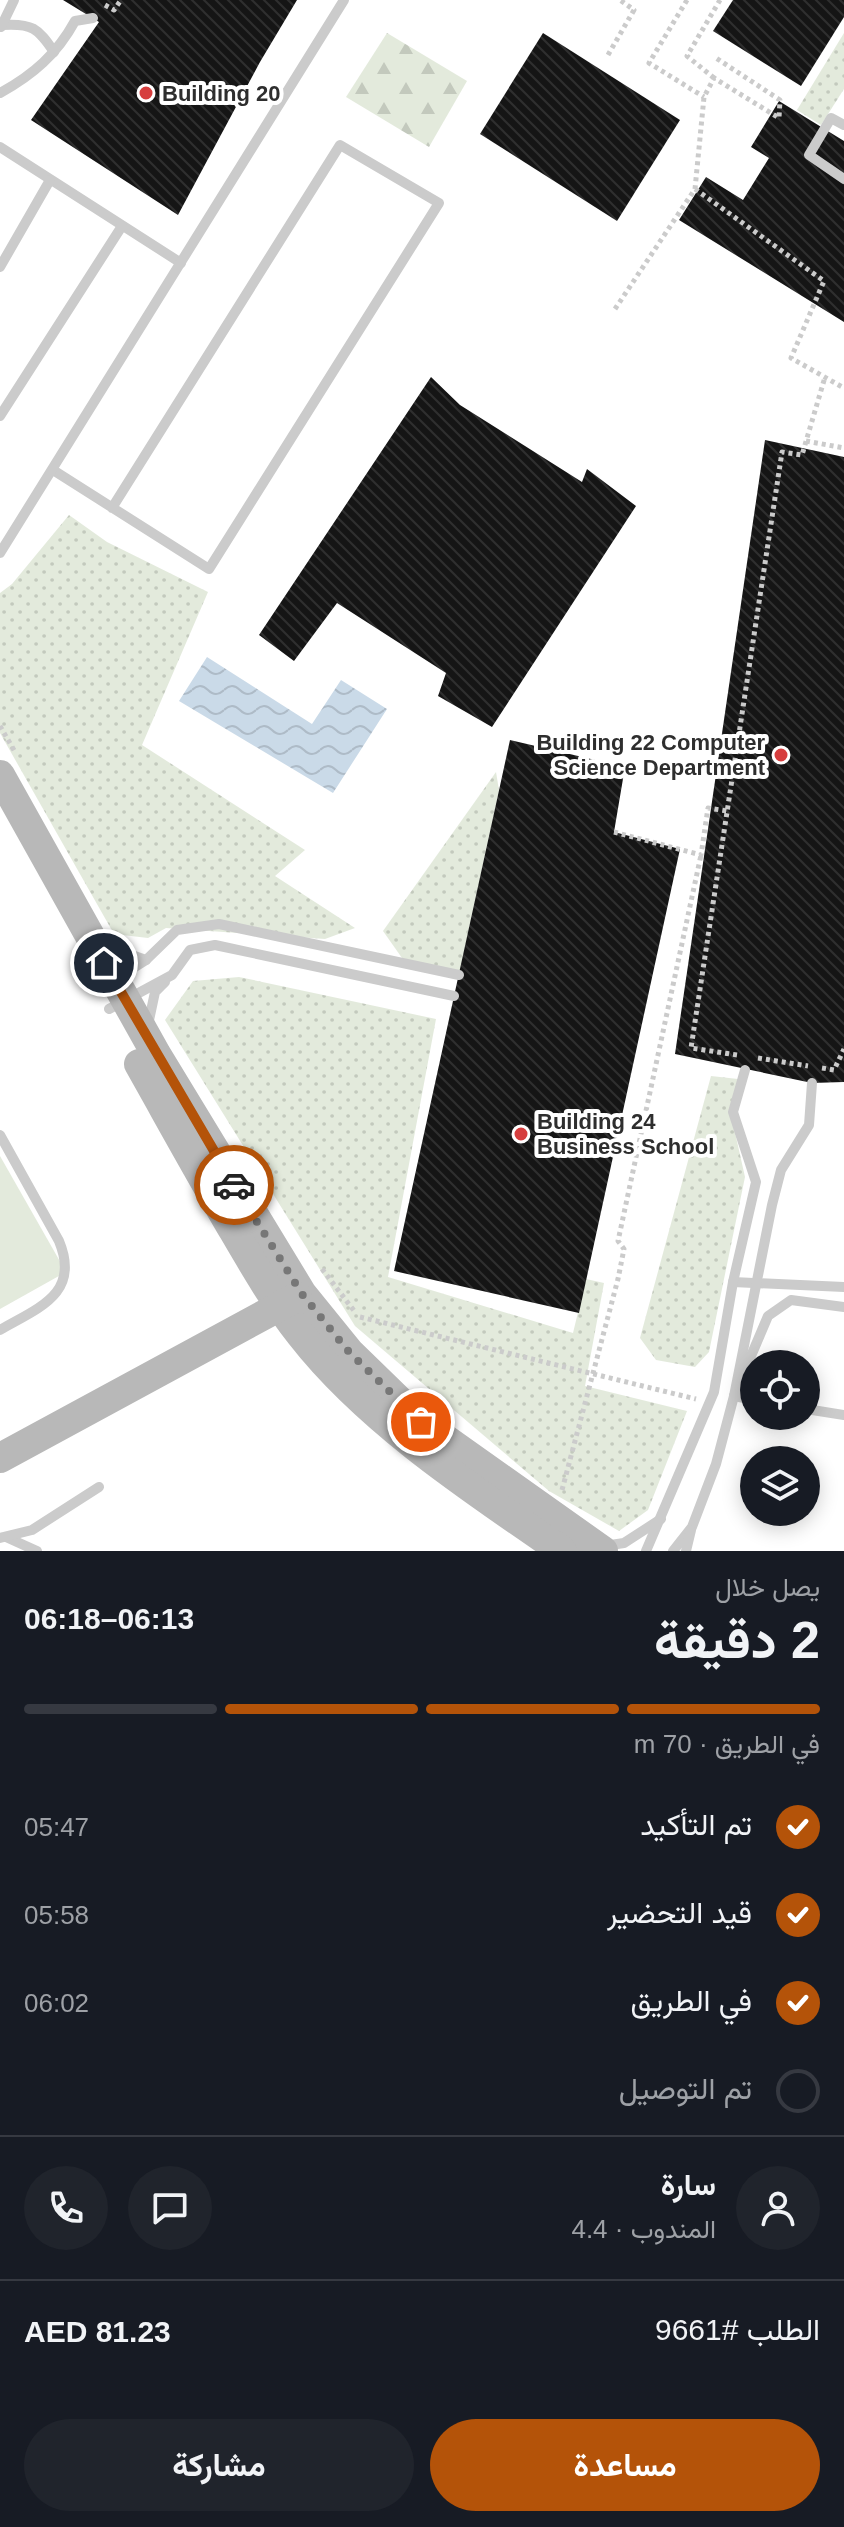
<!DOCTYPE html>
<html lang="ar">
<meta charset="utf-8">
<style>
body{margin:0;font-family:Arial,Vazirmatn,sans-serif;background:#20242c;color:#f1f3f6;direction:rtl;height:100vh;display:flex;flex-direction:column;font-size:30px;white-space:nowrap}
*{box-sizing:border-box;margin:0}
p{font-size:26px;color:#9ea1a6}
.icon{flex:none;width:44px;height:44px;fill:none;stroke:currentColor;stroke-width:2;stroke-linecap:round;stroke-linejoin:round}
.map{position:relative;height:1551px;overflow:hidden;direction:ltr}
.details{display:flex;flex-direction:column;background:#171b24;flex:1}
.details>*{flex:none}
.buttons{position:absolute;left:740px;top:1350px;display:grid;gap:16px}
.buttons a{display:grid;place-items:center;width:80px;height:80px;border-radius:50%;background:#171b24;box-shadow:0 4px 20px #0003;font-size:40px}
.pin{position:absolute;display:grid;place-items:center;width:68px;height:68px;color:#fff;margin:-34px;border:4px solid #fff;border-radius:50%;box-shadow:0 2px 8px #0007}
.courier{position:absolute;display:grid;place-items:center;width:80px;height:80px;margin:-40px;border:6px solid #b45309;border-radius:50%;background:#fff;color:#222;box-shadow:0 2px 10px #0007}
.head em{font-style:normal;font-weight:700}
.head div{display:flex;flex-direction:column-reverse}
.head{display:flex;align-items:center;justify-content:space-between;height:136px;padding:0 24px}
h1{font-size:52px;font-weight:700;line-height:60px}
.bar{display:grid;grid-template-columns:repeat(4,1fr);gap:12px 8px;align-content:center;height:96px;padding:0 24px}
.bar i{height:10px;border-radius:6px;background:#363941}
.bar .selected{background:#b45309}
.bar p{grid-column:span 4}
.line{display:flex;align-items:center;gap:20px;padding:0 24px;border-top:2px solid #363941}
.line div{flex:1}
.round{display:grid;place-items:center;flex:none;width:84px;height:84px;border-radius:42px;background:#20242c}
ol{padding:0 24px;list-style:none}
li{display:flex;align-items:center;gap:24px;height:88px}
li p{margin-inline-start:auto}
li .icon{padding:8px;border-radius:50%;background:#b45309;color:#fff;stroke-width:4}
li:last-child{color:#9ea1a6}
li i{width:44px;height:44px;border:4px solid #363941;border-radius:50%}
.button{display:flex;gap:16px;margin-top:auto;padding:16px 24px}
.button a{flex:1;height:92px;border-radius:48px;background:#b45309;color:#fff;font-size:32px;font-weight:700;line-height:92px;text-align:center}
.button a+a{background:#20242c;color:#f1f3f6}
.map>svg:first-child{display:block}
.grass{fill:url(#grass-dots)}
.forest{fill:url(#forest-firs)}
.green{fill:#e3eadc}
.water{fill:url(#water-waves)}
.building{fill:url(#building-back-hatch)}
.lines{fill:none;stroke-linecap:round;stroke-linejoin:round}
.path{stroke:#cbcbcb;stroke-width:5;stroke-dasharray:4 4;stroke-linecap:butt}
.lane{stroke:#cbcbcb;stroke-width:10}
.secondary{stroke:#b8b8b8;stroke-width:30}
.done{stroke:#777;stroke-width:8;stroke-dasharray:0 14.4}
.route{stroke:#b45309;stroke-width:10}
.poi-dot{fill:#d63e3e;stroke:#fff;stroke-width:3}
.labels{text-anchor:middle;stroke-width:8;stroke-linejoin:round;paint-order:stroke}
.poi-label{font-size:22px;font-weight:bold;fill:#2e2e2e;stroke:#fff;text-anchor:start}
</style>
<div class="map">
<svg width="844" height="1551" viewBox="0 0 844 1551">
<defs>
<pattern id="grass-dots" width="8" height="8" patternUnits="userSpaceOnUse" patternTransform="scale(2)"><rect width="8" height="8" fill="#e3eadc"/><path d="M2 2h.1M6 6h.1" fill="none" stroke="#c3c9bd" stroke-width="1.8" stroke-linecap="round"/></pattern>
<pattern id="forest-firs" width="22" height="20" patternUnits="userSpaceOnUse" patternTransform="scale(2)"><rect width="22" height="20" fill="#e3eadc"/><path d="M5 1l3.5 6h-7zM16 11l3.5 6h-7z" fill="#c3c9bd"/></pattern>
<pattern id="water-waves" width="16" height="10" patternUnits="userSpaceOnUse" patternTransform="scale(2)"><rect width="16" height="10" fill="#cadae8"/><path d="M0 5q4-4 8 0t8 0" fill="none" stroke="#aebbc7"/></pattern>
<pattern id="building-back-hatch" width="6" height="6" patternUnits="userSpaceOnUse" patternTransform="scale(2)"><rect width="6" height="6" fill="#151515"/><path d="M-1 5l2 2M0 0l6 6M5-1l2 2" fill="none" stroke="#2f2f2f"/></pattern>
</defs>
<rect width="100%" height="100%" fill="#fff"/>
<g class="grass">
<path d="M844,33V89L821,125L797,110Z"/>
<path d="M69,515L107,542L208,592L142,745L305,850L275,876L355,928L325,939L166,928L148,938L114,934L0,733V593L12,584Z"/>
<path d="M496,772L499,790L459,975L402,958L383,931Z"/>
<path d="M239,977L436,1019L388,1277L573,1333L586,1279L604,1283L585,1386L687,1411L648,1510L619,1531L549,1491L355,1326L165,1020L193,981Z"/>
<path d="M711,1076L738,1079L732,1119L745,1177L709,1352L695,1367L656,1360L640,1338Z"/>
</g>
<path class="forest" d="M387,33L467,81L429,147L346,97Z"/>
<path class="green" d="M0,1156L66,1272L0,1309Z"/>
<path class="water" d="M207,657L312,724L341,680L387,709L333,793L179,701Z"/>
<g class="building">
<path d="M63,0H297L260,62L178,215L31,120L99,22Z"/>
<path d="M733,0H844V17L801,86L713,31Z"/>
<path d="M543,33L680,120L617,221L480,134Z"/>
<path d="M779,101L844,141V322L679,220L706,177L743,200L769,158L751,147Z"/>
<path d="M431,377L460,405L582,482L587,469L636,506L492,727L438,696L446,673L337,603L294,661L259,635Z"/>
<path d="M765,440L844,457V1082L812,1083L675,1054Z"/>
<path d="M510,740L625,767L614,832L680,849L579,1313L394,1271Z"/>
</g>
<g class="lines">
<g class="path">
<path d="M687,0L649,63L704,97"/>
<path d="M105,5L114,10L121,0"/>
<path d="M608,55L634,10L620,0"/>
<path d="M714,78L687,56L720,0"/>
<path d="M695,189L824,281L791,358L844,388"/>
<path d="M615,309L695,189L704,97L714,78L779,118L780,100L716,58"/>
<path d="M806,441L844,448"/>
<path d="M0,726L15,752"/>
<path d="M614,832L701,855L708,808L727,811"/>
<path d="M737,1055L691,1048L782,452L802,455L825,377"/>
<path d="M758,1058L808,1066"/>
<path d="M822,1068L834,1070L844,1049"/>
<path d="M322,1269L355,1312"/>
<path d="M360,1317L696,1399"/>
<path d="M562,1490L618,1279L624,1249L618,1241L701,855"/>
</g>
<g class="lane">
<path d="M2,25C32,23 38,28 54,52"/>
<path d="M1,27L14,0"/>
<path d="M0,93C33,75 57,54 75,21L93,18"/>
<path d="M844,125L831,118L809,155L844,179"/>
<path d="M0,147L181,263"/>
<path d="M0,267L50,180"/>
<path d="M0,416L122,226"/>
<path d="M53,470L209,569L439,203L340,145L112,508"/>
<path d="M0,553L344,0"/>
<path d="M103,945L146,960"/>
<path d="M98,990L146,960L177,930L219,924L459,975"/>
<path d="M109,1009L172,975L190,950L215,945L454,996"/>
<path d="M148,1025L155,992L165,982"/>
<path d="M0,1135L59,1241C81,1294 38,1308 0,1330"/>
<path d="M733,1282L844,1287"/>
<path d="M754,1400L734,1396L768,1316L791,1300L844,1307"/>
<path d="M806,1409L844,1415"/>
<path d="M6,1537L37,1551"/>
<path d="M0,1538L32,1530L99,1487"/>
<path d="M604,1546L624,1543L661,1519"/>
<path d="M646,1551L714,1392L733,1282L756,1182L733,1112L745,1070"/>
<path d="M673,1551L692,1527L716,1464L734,1396L772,1205L781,1170L809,1125L812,1083"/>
<path d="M686,1551L691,1530"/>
</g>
<g class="secondary">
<path d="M0,775L156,1054L302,1294L349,1352L421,1422L603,1551"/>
<path d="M139,1064C170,1119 200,1174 232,1228C253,1264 275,1302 301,1335C368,1421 473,1490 562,1551"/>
<path d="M0,1458L297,1297"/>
</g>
</g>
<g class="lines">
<path class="done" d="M234,1185L302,1294L349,1352L421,1422"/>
<path class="route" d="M104,963L234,1185"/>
</g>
<g class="poi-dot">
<circle cx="146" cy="93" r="8"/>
<circle cx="781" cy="755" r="8"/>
<circle cx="521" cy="1134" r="8"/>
</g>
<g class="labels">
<g class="poi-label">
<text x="162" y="101">Building 20</text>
<text x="765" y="750" text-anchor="end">Building 22 Computer<tspan x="765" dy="25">Science Department</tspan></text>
<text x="537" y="1129">Building 24<tspan x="537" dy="25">Business School</tspan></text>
</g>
</g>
</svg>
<div class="buttons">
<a><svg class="icon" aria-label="locate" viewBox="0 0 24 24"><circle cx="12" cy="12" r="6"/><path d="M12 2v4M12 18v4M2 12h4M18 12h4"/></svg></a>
<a><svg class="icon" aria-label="layers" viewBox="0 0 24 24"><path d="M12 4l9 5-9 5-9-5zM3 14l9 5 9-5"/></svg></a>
</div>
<div class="pin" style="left:421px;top:1422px;background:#ea580c"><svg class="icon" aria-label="bag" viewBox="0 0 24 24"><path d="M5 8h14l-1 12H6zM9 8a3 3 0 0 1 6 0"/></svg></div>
<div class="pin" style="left:104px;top:963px;background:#1f2937"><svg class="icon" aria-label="home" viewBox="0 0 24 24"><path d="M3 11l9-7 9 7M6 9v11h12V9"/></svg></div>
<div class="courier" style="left:234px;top:1185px"><svg class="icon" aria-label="car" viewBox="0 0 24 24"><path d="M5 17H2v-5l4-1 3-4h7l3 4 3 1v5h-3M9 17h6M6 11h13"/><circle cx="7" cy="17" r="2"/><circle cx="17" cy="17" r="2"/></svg></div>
</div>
<section class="details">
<div class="head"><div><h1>2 دقيقة</h1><p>يصل خلال</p></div><em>06:13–06:18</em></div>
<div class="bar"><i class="selected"></i><i class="selected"></i><i class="selected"></i><i></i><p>في الطريق · 70 m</p></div>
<ol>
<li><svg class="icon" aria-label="check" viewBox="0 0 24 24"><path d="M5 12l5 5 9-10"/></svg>تم التأكيد<p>05:47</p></li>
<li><svg class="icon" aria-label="check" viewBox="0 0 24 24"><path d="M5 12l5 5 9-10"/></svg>قيد التحضير<p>05:58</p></li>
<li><svg class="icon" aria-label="check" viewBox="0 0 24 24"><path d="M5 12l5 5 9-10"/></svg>في الطريق<p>06:02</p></li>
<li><i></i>تم التوصيل</li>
</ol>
<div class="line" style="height:144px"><a class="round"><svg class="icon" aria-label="person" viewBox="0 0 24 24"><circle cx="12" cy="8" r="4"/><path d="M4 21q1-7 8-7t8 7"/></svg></a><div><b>سارة</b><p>المندوب · 4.4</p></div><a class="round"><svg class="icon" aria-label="chat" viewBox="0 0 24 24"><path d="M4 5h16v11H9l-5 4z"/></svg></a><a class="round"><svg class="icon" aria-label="phone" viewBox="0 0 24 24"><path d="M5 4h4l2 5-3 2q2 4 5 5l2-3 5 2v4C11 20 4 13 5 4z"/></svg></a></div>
<div class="line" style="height:104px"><div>الطلب #9661</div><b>AED 81.23</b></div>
<div class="button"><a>مساعدة</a><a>مشاركة</a></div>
</section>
